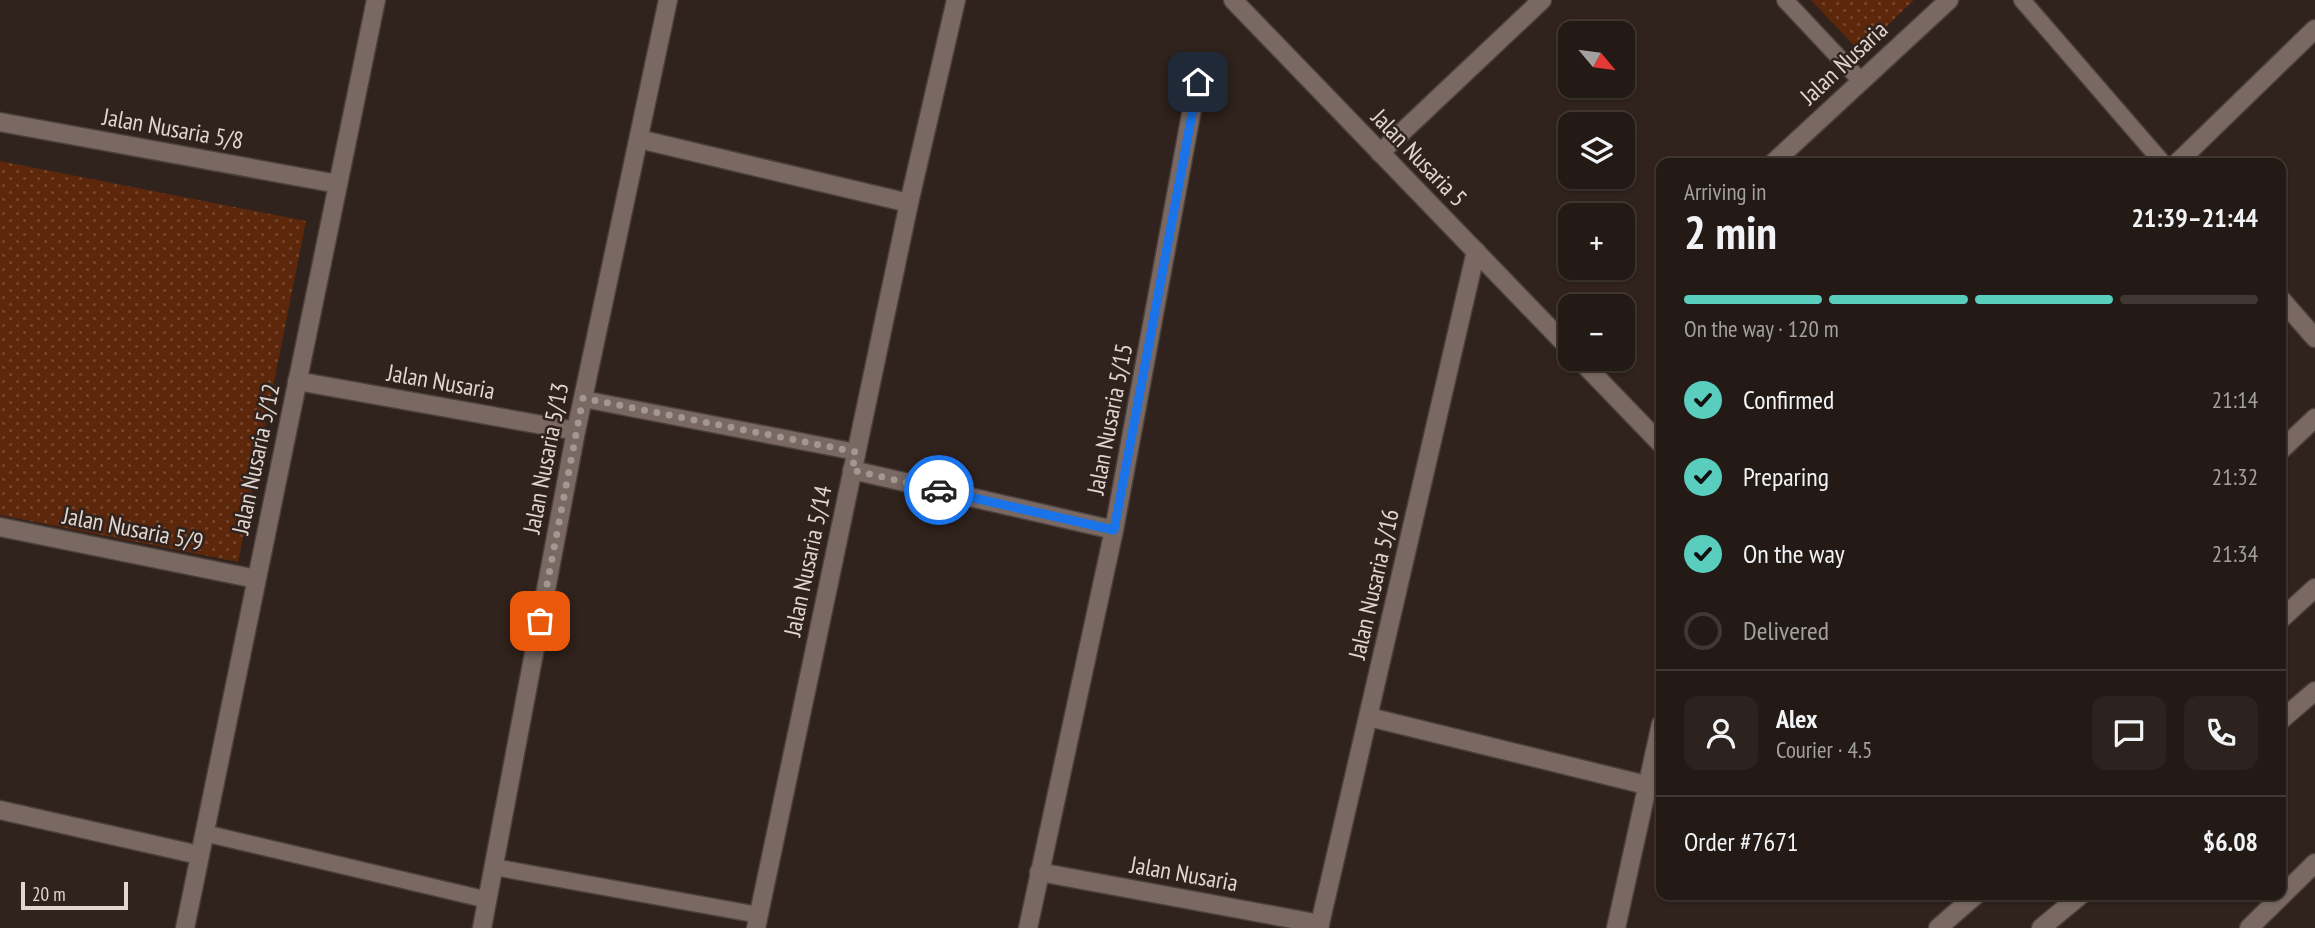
<!DOCTYPE html>
<meta charset="utf-8">
<style>
body{margin:0;font-family:"PT Sans Narrow",sans-serif;background:#2c231e;color:#f1f3f6;height:100vh;display:flex;flex-direction:column;font-size:26px;white-space:nowrap}
*{box-sizing:border-box;margin:0}
p{font-size:23px;color:#a3a1a0}
.icon{flex:none;width:38px;height:38px;fill:none;stroke:currentColor;stroke-width:2;stroke-linecap:round;stroke-linejoin:round}
.map{position:relative;flex:1;overflow:hidden}
.panel{position:absolute;left:1656px;top:158px;width:630px;height:742px;display:flex;flex-direction:column;background:#241a15;border-radius:14px;box-shadow:0 2px 5px #0004,0 0 0 2px #413834}
.panel>*{flex:none}
.needle{width:46px;rotate:119deg}
.fabs{position:absolute;left:1558px;top:21px;display:grid;gap:14px}
.fabs a{display:grid;place-items:center;width:77px;height:77px;border-radius:14px;background:#241a15;box-shadow:0 2px 5px #0004,0 0 0 2px #413834;font-size:35px}
.scale{position:absolute;left:21px;bottom:18px;width:107px;box-sizing:border-box;padding-left:7px;border:4px solid #e0d6d2;border-top:0;font-size:19px;line-height:24px;white-space:nowrap;color:#e0d6d2;-webkit-text-stroke:5px #30221c;paint-order:stroke}
.pin{position:absolute;display:grid;place-items:center;width:60px;height:60px;color:#fff;margin:-30px;border-radius:14px;box-shadow:0 4px 10px #0006}
.courier{position:absolute;display:grid;place-items:center;width:70px;height:70px;margin:-35px;border:5px solid #1a73e8;border-radius:50%;background:#fff;color:#222;box-shadow:0 2px 9px #0007}
.summary em{font-style:normal;font-weight:600}
.summary div{display:flex;flex-direction:column-reverse}
.summary{display:flex;align-items:center;justify-content:space-between;height:119px;padding:0 28px}
h1{font-size:46px;font-weight:600;line-height:52px}
.bar{display:grid;grid-template-columns:repeat(4,1fr);gap:10px 7px;align-content:center;height:84px;padding:0 28px}
.bar i{height:9px;border-radius:5px;background:#413834}
.bar .selected{background:#59cebe}
.bar p{grid-column:span 4}
.line{display:flex;align-items:center;gap:18px;padding:0 28px;border-top:2px solid #413834}
.line div{flex:1}
.round{display:grid;place-items:center;flex:none;width:74px;height:74px;border-radius:14px;background:#2c231e}
ol{padding:0 28px;list-style:none}
li{display:flex;align-items:center;gap:21px;height:77px}
li p{margin-inline-start:auto}
li .icon{padding:7px;border-radius:50%;background:#59cebe;color:#111;stroke-width:4}
li:last-child{color:#a3a1a0}
li i{width:38px;height:38px;border:4px solid #413834;border-radius:50%}
.map>svg:first-child{display:block}
.park{fill:url(#park-dots)}
.lines{fill:none;stroke-linecap:round;stroke-linejoin:round}
.service-casing{stroke:#4c403b;stroke-width:19}
.minor-casing{stroke:#4c403b;stroke-width:21}
.tertiary-casing{stroke:#4c403b;stroke-width:21}
.service{stroke:#7a6962;stroke-width:16}
.minor{stroke:#7a6962;stroke-width:18}
.tertiary{stroke:#7a6962;stroke-width:18}
.done{stroke:#a29792;stroke-width:7;stroke-dasharray:0 12.6}
.route{stroke:#1a73e8;stroke-width:9}
.labels{text-anchor:middle;stroke-width:5;stroke-linejoin:round;paint-order:stroke}
.street-label{font-size:24px;fill:#e0d6d2;stroke:#30221c}
</style>
<div class="map">
<svg width="2315" height="928" viewBox="0 0 2315 928">
<defs>
<pattern id="park-dots" width="8" height="8" patternUnits="userSpaceOnUse" patternTransform="scale(1.75)"><rect width="8" height="8" fill="#5d270c"/><path d="M2 2h.1M6 6h.1" fill="none" stroke="#74462e" stroke-width="1.8" stroke-linecap="round"/></pattern>
</defs>
<rect width="100%" height="100%" fill="#30221c"/>
<g class="park">
<path d="M1811,0H1914L1860,52Z"/>
<path d="M0,161L306,221L238,562L0,515Z"/>
</g>
<g class="lines">
<defs>
<g id="service">
<path d="M1785,0L1861,81"/>
<path d="M2022,0L2163,163"/>
<path d="M583,399L856,452"/>
<path d="M204,833L488,900"/>
<path d="M494,867L759,915"/>
</g>
<g id="minor">
<path d="M1233,0L1570,349"/>
<path d="M0,122L338,184"/>
<path d="M639,139L909,203"/>
<path d="M1380,153L1542,0"/>
<path d="M1773,163L1949,0"/>
<path d="M2177,163L2315,29"/>
<path d="M2280,298L2315,338"/>
<path d="M1579,359L1661,444"/>
<path d="M297,381L576,431"/>
<path d="M2280,451L2315,418"/>
<path d="M852,470L1114,530"/>
<path d="M0,527L256,579"/>
<path d="M1369,717L1646,785"/>
<path d="M0,810L199,855"/>
<path d="M1039,872L1320,924"/>
<path d="M185,928L376,0"/>
<path d="M482,928L576,431L668,0"/>
<path d="M756,928L909,203L956,0"/>
<path d="M1028,928L1114,530L1197,82"/>
<path d="M1319,928L1476,251"/>
<path d="M1616,928L1661,724"/>
<path d="M2249,928L2315,863"/>
</g>
<g id="tertiary">
<path d="M2280,620L2315,588"/>
<path d="M2280,721L2315,691"/>
<path d="M1938,928L1977,894"/>
<path d="M2041,928L2082,894"/>
</g>
</defs>
<use href="#service" class="service-casing"/>
<use href="#minor" class="minor-casing"/>
<use href="#tertiary" class="tertiary-casing"/>
<use href="#service" class="service"/>
<use href="#minor" class="minor"/>
<use href="#tertiary" class="tertiary"/>
</g>
<g class="lines">
<path class="done" d="M540,621L583,398L856,452L852,470L939,490"/>
<path class="route" d="M939,490L1114,530L1198,82"/>
</g>
<g class="labels">
<g class="street-label">
<text transform="translate(1844 63) rotate(-43)" y="8">Jalan Nusaria</text>
<text transform="translate(173 129) rotate(10)" y="8">Jalan Nusaria 5/8</text>
<text transform="translate(1419 158) rotate(46)" y="8">Jalan Nusaria 5</text>
<text transform="translate(441 382) rotate(10)" y="8">Jalan Nusaria</text>
<text transform="translate(1110 419) rotate(-79)" y="8">Jalan Nusaria 5/15</text>
<text transform="translate(546 458) rotate(-79)" y="8">Jalan Nusaria 5/13</text>
<text transform="translate(256 459) rotate(-78)" y="8">Jalan Nusaria 5/12</text>
<text transform="translate(133 529) rotate(11)" y="8">Jalan Nusaria 5/9</text>
<text transform="translate(808 561) rotate(-78)" y="8">Jalan Nusaria 5/14</text>
<text transform="translate(1374 584) rotate(-77)" y="8">Jalan Nusaria 5/16</text>
<text transform="translate(1184 874) rotate(10)" y="8">Jalan Nusaria</text>
</g>
</g>
</svg>
<div class="fabs">
<a><svg class="needle" viewBox="-14 -14 28 28"><path d="M0-13l5 13h-10z" fill="#e53935"/><path d="M0 13l5-13h-10z" fill="#a3a1a0"/></svg></a>
<a><svg class="icon" aria-label="layers" viewBox="0 0 24 24"><path d="M12 4l9 5-9 5-9-5zM3 14l9 5 9-5"/></svg></a>
<a>+</a>
<a>−</a>
</div>
<div class="scale">20 m</div>
<div class="pin" style="left:540px;top:621px;background:#ea580c"><svg class="icon" aria-label="bag" viewBox="0 0 24 24"><path d="M5 8h14l-1 12H6zM9 8a3 3 0 0 1 6 0"/></svg></div>
<div class="pin" style="left:1198px;top:82px;background:#1f2937"><svg class="icon" aria-label="home" viewBox="0 0 24 24"><path d="M3 11l9-7 9 7M6 9v11h12V9"/></svg></div>
<div class="courier" style="left:939px;top:490px"><svg class="icon" aria-label="car" viewBox="0 0 24 24"><path d="M5 17H2v-5l4-1 3-4h7l3 4 3 1v5h-3M9 17h6M6 11h13"/><circle cx="7" cy="17" r="2"/><circle cx="17" cy="17" r="2"/></svg></div>
<section class="panel">
<div class="summary"><div><h1>2 min</h1><p>Arriving in</p></div><em>21:39–21:44</em></div>
<div class="bar"><i class="selected"></i><i class="selected"></i><i class="selected"></i><i></i><p>On the way · 120 m</p></div>
<ol>
<li><svg class="icon" aria-label="check" viewBox="0 0 24 24"><path d="M5 12l5 5 9-10"/></svg>Confirmed<p>21:14</p></li>
<li><svg class="icon" aria-label="check" viewBox="0 0 24 24"><path d="M5 12l5 5 9-10"/></svg>Preparing<p>21:32</p></li>
<li><svg class="icon" aria-label="check" viewBox="0 0 24 24"><path d="M5 12l5 5 9-10"/></svg>On the way<p>21:34</p></li>
<li><i></i>Delivered</li>
</ol>
<div class="line" style="height:126px"><a class="round"><svg class="icon" aria-label="person" viewBox="0 0 24 24"><circle cx="12" cy="8" r="4"/><path d="M4 21q1-7 8-7t8 7"/></svg></a><div><b>Alex</b><p>Courier · 4.5</p></div><a class="round"><svg class="icon" aria-label="chat" viewBox="0 0 24 24"><path d="M4 5h16v11H9l-5 4z"/></svg></a><a class="round"><svg class="icon" aria-label="phone" viewBox="0 0 24 24"><path d="M5 4h4l2 5-3 2q2 4 5 5l2-3 5 2v4C11 20 4 13 5 4z"/></svg></a></div>
<div class="line" style="height:91px"><div>Order #7671</div><b>$6.08</b></div>
</section>
</div>
